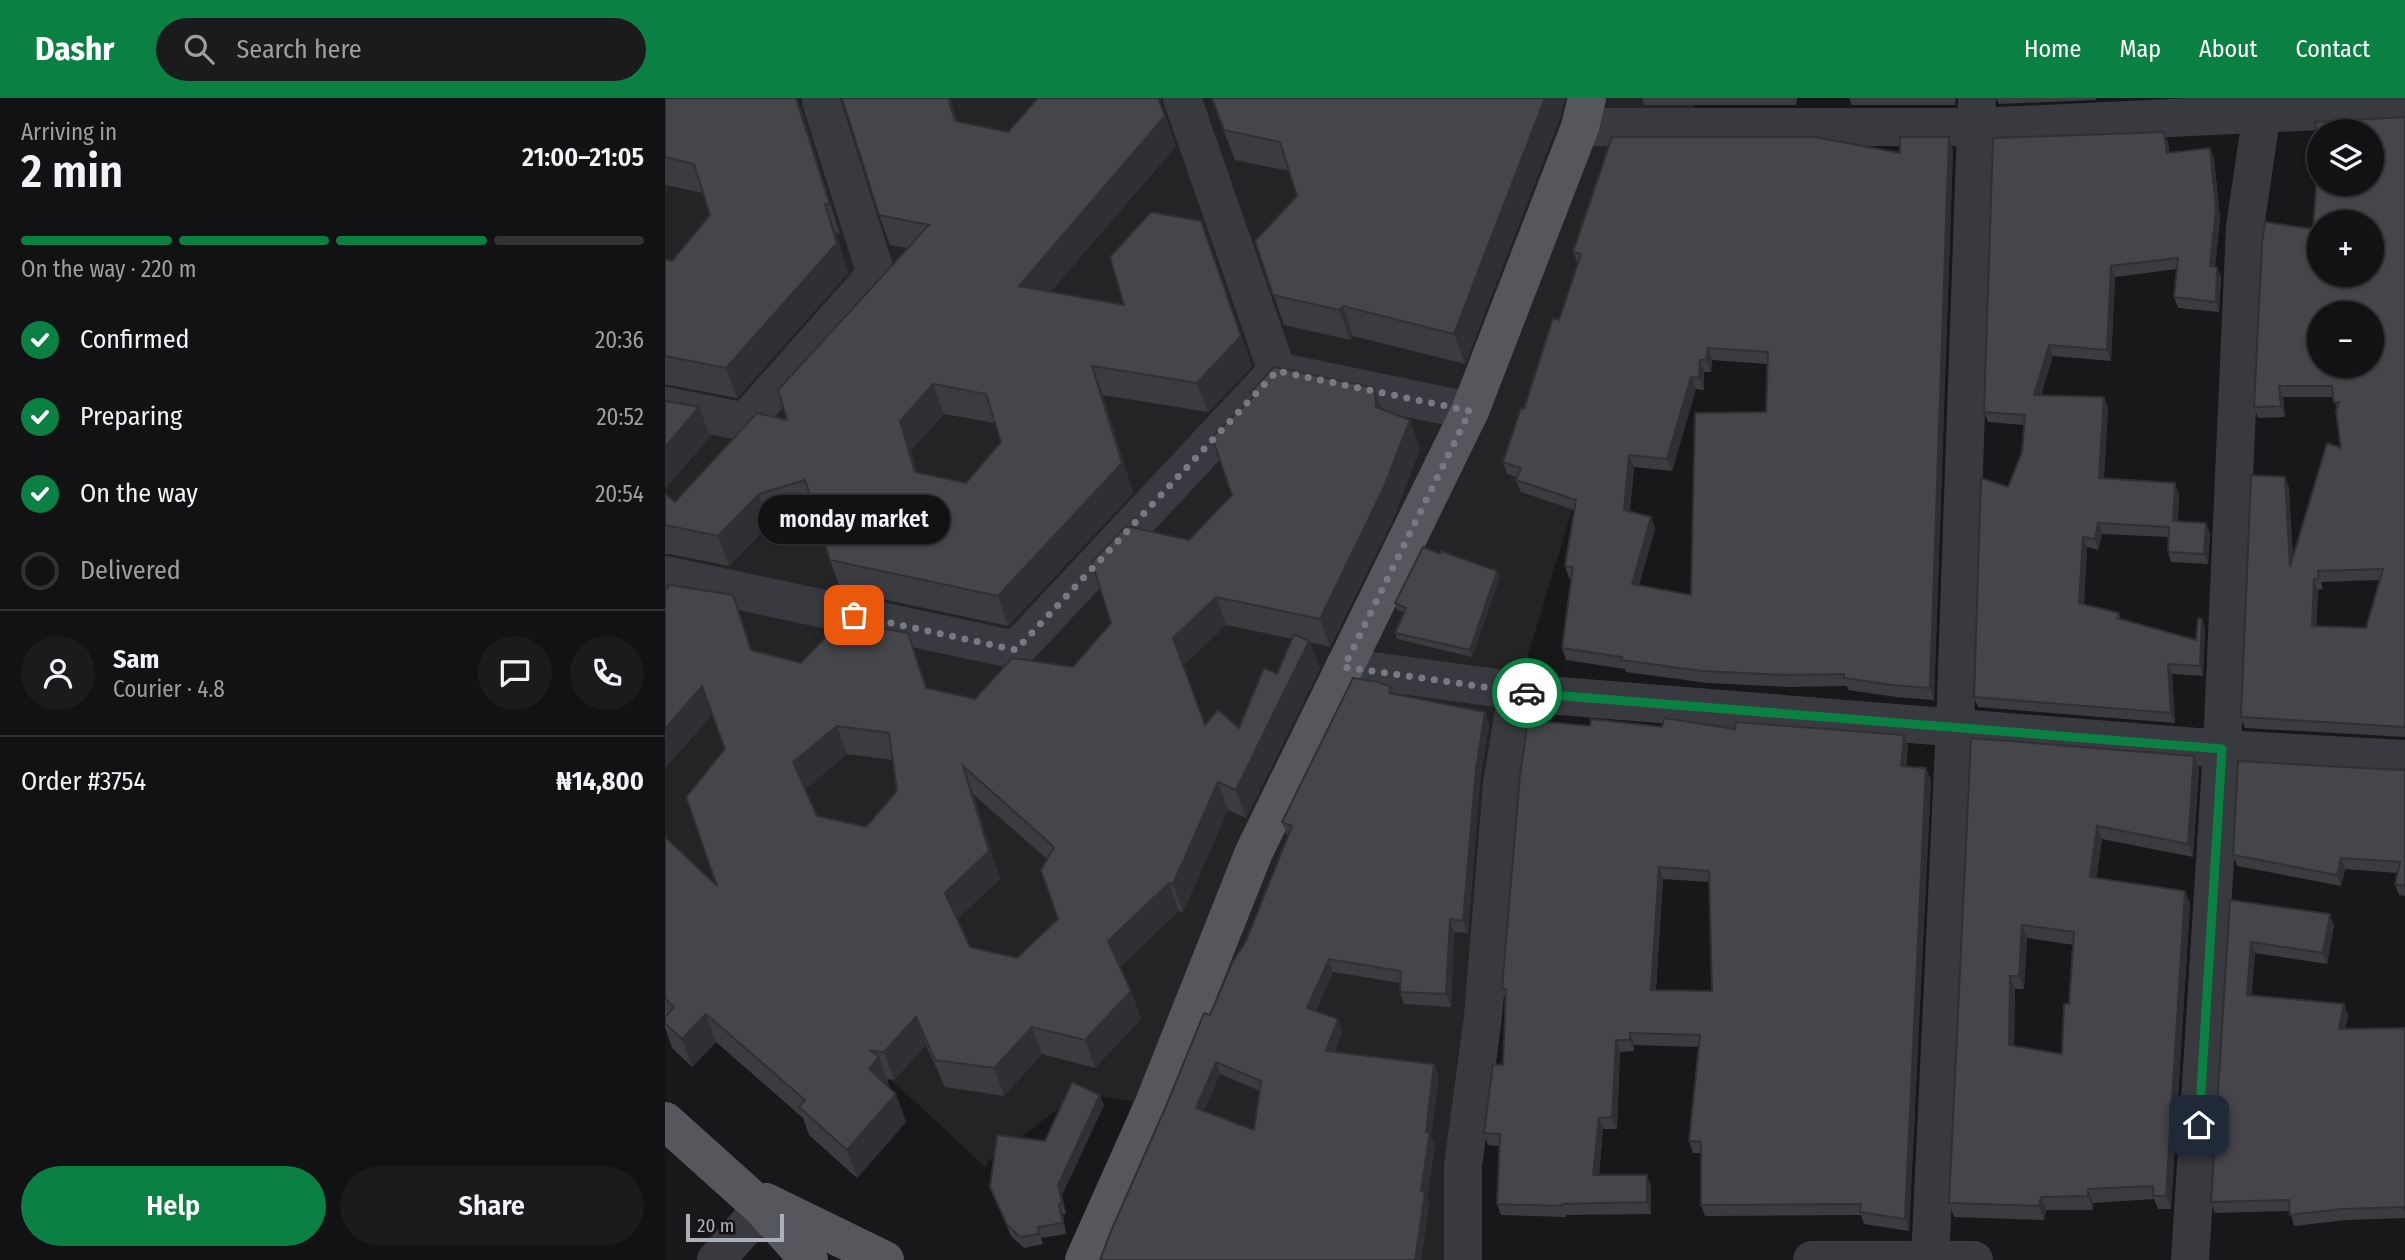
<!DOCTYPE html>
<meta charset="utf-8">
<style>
body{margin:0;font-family:"Fira Sans Condensed",sans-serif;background:#1b1b1d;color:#f1f3f6;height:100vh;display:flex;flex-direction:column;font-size:26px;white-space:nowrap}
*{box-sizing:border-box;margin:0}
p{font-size:23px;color:#9c9ea0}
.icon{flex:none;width:38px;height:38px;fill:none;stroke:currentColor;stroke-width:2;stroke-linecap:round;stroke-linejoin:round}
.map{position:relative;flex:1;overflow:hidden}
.side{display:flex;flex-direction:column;background:#121214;width:665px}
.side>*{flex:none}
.controls{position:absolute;left:1642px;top:21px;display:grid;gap:14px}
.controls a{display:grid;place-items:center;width:77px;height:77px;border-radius:50%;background:#121214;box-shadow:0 2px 5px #0004,0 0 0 2px #313234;font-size:35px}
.scale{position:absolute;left:21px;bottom:18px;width:98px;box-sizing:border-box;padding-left:7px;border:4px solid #abafb8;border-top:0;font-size:19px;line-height:24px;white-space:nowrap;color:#abafb8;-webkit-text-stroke:5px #131315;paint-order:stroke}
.pin{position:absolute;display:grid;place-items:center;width:60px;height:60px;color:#fff;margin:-30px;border-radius:14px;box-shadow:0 4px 10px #0006}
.courier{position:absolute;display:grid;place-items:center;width:70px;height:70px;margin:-35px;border:5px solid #0b8043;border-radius:50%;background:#fff;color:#222;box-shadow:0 2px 9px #0007}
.bubble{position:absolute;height:49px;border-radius:24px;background:#121214;box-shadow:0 2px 5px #0004,0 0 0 2px #313234;font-size:23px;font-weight:600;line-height:49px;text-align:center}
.overview em{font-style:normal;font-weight:600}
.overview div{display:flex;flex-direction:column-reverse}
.overview{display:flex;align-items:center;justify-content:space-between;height:119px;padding:0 21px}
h1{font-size:46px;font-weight:600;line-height:52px}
.bar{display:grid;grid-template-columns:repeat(4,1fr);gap:10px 7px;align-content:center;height:84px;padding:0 21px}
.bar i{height:9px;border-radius:5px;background:#313234}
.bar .current{background:#0b8043}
.bar p{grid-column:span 4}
.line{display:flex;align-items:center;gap:18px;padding:0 21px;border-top:2px solid #313234}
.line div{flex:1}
.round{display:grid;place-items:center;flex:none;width:74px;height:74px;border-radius:37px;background:#1b1b1d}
ol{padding:0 21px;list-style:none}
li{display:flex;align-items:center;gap:21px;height:77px}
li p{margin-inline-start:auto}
li .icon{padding:7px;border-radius:50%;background:#0b8043;color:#fff;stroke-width:4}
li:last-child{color:#9c9ea0}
li i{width:38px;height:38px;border:4px solid #313234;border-radius:50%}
.cta{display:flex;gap:14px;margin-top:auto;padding:14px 21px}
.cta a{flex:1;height:80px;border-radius:42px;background:#0b8043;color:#fff;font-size:28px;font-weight:600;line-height:80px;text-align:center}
.cta a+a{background:#1b1b1d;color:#f1f3f6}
header{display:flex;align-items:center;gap:42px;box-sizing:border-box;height:98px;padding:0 35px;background:#0b8043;color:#fff}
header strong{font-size:33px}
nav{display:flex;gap:38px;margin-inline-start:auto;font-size:24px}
.search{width:490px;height:63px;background:#1b1b1d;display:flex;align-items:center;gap:18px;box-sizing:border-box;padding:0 24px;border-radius:38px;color:#9c9ea0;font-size:26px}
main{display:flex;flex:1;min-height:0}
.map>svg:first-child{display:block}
.built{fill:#242427}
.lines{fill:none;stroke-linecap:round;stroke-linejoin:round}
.minor{stroke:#393a3f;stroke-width:38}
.major{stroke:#56575d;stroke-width:38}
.wall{fill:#3b3b40;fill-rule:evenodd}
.shaded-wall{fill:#303034}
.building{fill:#45454a;stroke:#303034;stroke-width:2;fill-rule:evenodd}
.done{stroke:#787a81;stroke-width:7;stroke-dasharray:0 12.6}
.route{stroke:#0b8043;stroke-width:9}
</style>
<header>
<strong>Dashr</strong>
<div class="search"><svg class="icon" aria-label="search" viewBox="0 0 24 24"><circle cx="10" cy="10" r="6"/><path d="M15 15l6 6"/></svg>Search here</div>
<nav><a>Home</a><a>Map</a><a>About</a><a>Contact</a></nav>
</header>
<main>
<section class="side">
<div class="overview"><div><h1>2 min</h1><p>Arriving in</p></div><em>21:00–21:05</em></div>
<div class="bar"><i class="current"></i><i class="current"></i><i class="current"></i><i></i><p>On the way · 220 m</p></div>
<ol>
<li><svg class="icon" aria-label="check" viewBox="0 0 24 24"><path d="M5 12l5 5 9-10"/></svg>Confirmed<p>20:36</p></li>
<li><svg class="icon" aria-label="check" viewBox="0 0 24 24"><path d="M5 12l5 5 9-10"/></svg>Preparing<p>20:52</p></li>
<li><svg class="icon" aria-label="check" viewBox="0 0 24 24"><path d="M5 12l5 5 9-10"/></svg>On the way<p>20:54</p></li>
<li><i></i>Delivered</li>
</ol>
<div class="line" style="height:126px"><a class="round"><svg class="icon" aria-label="person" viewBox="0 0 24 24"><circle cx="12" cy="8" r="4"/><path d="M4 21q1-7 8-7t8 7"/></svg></a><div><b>Sam</b><p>Courier · 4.8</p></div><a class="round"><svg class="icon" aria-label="chat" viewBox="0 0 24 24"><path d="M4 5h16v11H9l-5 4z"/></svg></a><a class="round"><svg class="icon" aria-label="phone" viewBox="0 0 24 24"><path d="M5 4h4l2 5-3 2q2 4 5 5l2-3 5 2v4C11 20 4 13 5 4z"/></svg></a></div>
<div class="line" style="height:91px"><div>Order #3754</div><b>₦14,800</b></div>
<div class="cta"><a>Help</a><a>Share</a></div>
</section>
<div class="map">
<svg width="1740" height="1162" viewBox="0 0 1740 1162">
<rect width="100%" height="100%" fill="#18181a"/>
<path class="built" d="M0,0H1031L852,594L807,1162H431L467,1003L409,995L408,1000L322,1064L321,1070L258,1011L0,783Z"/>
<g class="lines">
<g class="minor">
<path d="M517,0L612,273"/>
<path d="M915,29H1312L1740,9"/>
<path d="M0,308L80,324L211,176L156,3"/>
<path d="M0,477L351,552L612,273L805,313"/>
<path d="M679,569L882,597L1557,651L1740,661"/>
<path d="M51,1162L97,1110"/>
<path d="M798,1162V1068L818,919L837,686L852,594"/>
<path d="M1147,1162H1309"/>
<path d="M1265,1162L1290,628L1312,0"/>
<path d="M1525,1162L1557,651L1580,129L1597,14"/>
</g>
<g class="major">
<path d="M0,1023L97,1110L144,1162"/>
<path d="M101,1104L220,1162"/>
<path d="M419,1162L487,1010L589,754L805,313L915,29L922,0"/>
</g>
</g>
<g class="wall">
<path d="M0,0L135,8L175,136L171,135L183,175L72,300L4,287H0V161L7,163L45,117L38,95L0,87Z"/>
<path d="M177,0H285L292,24L343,34L373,0H496V7L511,48L385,194L459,207L547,153L587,268L543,314L438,297L468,395L343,528L176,492L165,462L150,412L105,426L64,468L5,456H0V396L10,404L122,322L242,150L225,147L214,117ZM279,316L330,325L336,344L301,385L252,375L246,352Z"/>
<path d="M546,0H900L894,22L800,266L688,238L685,242L619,227L590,143L632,98L624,73L570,62Z"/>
<path d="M977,0H1132L1131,7H979Z"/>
<path d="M1184,0H1291L1290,7H1187Z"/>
<path d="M1331,0H1431V2L1334,6Z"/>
<path d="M1740,19V639L1580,630L1576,619L1620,379L1624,390L1628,460L1676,350L1672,311L1668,299H1618L1620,319L1593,320L1589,309L1648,131L1737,20ZM1715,482L1701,530L1651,528L1653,492L1658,491L1656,484Z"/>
<path d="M1503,44L1504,55L1545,50L1549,60L1555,121L1550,169L1556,179L1554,214L1513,210L1509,199L1512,171L1450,179L1446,263L1388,258L1376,297L1439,299L1443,310L1439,380L1514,395L1513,424L1545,435L1543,466L1506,464L1503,454V439L1437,436L1433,452L1422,449L1419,506L1454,515L1456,521L1531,542L1537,521L1540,531L1538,578L1507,576L1510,625L1313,609L1309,599L1343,389L1357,354L1359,327L1323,324L1319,314Z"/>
<path d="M1288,51L1269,602L1231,599L1183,592L1182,588L1123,589L1042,585L961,574L960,571L901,562L897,550L906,480H904L900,468L909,412L856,394L851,382L852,379L842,376L838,364L894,222L913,166L908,154L1235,55ZM1047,262L1102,266L1101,314L1026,497L974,487L990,431L986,419L965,413L969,369L1007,373L1031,291L1039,292V274H1046Z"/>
<path d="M585,295L717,311L755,350L730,417L665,549L645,544L655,570L581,720L563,712L518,814L514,813L455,869L466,893L476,921L430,970L377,956L339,998L280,989L261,947L229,982L222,981L224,987L223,988L241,1024L192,1080L144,1037L138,1020L51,944L27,969L7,950L0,929V739L52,788L60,651L47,616L0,670V492L78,525L87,553L136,565L243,535L262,590L310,601L408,569L524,442L567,397L587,300ZM561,527L628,541L612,576L574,630L540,627L518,568ZM182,656L228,662L232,693L201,729L152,718L140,691ZM308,696L382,761L393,821L352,860L305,849L292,821L335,781Z"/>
<path d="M775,456L835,479L807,559L732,541L730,535L739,514L732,512L730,505Z"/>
<path d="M729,596L820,614L824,627L815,684L803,835L789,834L786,909L739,906L735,894V885L668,874L651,913L673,921L677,934L670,954L774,978L766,1038L770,1047L762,1099L764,1107L756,1162H435L545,917L581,843L623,738L622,737L617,724ZM555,976L595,993L589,1032L539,1013Z"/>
<path d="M925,628L1070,631L1239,637L1243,649L1241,668L1266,682L1244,1133L1199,1126L1196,1117L1040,1118L1036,1107V1055H1028L1024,1043L1034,949L969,947V953L955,954L952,1031H938L934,1077L986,1088V1116L901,1117V1119L836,1117L832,1106L834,1048L823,1047L819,1035L838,967L840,900L837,890ZM998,781L1044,784L1047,893L991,892Z"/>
<path d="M1306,640L1534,671L1528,759L1437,741L1431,780L1520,793L1525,806L1506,1111H1493L1489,1101L1428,1105V1112H1381L1379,1122L1289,1119L1284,1105ZM1362,840L1409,847L1404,906L1397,956L1349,948L1350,891H1359Z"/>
<path d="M1740,671V798L1734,797L1730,786L1732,775L1680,771L1676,788L1572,768L1568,757L1735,672Z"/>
<path d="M1565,802L1669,827L1662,866L1590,855L1586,897L1683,917L1680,931L1740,930V1120L1682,1122L1629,1128L1625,1113L1550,1115L1546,1104Z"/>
<path d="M439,1007L397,1097L401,1116H398L401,1136L376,1140L378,1146L359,1150L346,1138L325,1089L380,1043Z"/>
</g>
<g class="shaded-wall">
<path d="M131,0H132L135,8L175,136L165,107Z"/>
<path d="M283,0H285L301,53L290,23Z"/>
<path d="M493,0H496V7L511,48L365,218L354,188Z"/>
<path d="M880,0H900L894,22L800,266L789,236Z"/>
<path d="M1499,34L1503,44L1506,65L1502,55Z"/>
<path d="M1284,39L1288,51L1269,602L1265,590Z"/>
<path d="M1545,50L1549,60L1555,121L1549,179L1545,168Z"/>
<path d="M160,106L171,135L183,175L72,300L61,270Z"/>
<path d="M547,153L587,268L543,314L532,285Z"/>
<path d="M1446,168L1450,179L1446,263L1442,252Z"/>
<path d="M1552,169L1556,179L1554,214L1551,204Z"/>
<path d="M678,208L688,238L685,242L674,212Z"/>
<path d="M1384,247L1388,258L1373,307L1369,297Z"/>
<path d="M1043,250L1047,262L1046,274L1041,262Z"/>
<path d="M1035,262L1039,274V292L1034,280Z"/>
<path d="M427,268L438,297L468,395L343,528L333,498Z"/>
<path d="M1026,279L1031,291L1007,373L1002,361Z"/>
<path d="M268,286L279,316L246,352L261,404L250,374L235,323Z"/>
<path d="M1614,288L1618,299L1620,319L1616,308Z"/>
<path d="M710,292L720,320L711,309Z"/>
<path d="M1439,299L1443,310L1438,391L1434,380Z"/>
<path d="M34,309L45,339L0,391V349Z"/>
<path d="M745,322L755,350L730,417L665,549L655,521Z"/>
<path d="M964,357L969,369L964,424L959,412Z"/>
<path d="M1620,379L1624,390L1629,480L1625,469Z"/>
<path d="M1510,385L1514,395L1512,434L1508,423Z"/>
<path d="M94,396L105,426L64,468L53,438Z"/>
<path d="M986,419L990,431L971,498L967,486Z"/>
<path d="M1433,425L1437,436L1433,452L1430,441Z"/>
<path d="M1541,425L1545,435L1543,466L1539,456Z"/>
<path d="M1418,439L1422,449L1418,515L1414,505Z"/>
<path d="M832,473L835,479L807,559L805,552Z"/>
<path d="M1649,481L1653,492L1651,539L1647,528Z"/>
<path d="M551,499L561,527L518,568L508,540Z"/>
<path d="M1537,521L1540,531L1538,578L1535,568Z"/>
<path d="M644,543L655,570L581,720L571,692Z"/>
<path d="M1503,566L1507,576L1510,625L1506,615Z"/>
<path d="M37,588L48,616L0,670V631Z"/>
<path d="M820,614L824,627L815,684L803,835L798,823L811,671Z"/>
<path d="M172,628L182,656L139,692L128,664Z"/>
<path d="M1239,637L1243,649L1240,679L1236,668Z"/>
<path d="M1529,658L1534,671L1528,759L1523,746Z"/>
<path d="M298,668L308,696L335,781L290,823L280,795Z"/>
<path d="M1261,670L1266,682L1244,1133L1240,1121Z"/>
<path d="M553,684L563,712L518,814L508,786Z"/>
<path d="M1432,728L1437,741L1430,793L1425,779Z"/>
<path d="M1676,760L1680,771L1676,788L1672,777Z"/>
<path d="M994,769L998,781L990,903L986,892Z"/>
<path d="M504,785L514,813L453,871L443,843Z"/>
<path d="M1520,793L1525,806L1506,1111L1501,1098Z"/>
<path d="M1665,816L1669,827L1662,866L1658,855Z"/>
<path d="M785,821L789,834L786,909L781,896Z"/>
<path d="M1357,827L1362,840L1359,891L1354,878Z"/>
<path d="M1586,844L1590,855L1586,908L1582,897Z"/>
<path d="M664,861L668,874L647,923L642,910Z"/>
<path d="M1345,878L1350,891L1349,961L1344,947Z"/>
<path d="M466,893L476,921L430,970L420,942Z"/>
<path d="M1679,906L1683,917L1678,942L1674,931Z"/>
<path d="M41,916L51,944L27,969L17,941Z"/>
<path d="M251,919L261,947L229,982L219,954Z"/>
<path d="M673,921L677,934L666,966L661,953Z"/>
<path d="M367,929L377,956L339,998L329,970Z"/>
<path d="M965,935L969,947V953L965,942Z"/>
<path d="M951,942L955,954L952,1031L947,1019Z"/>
<path d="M214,959L224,987L214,999L204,971Z"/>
<path d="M551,964L555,976L535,1023L531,1010Z"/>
<path d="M769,966L774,978L766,1038L770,1047L762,1099L764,1107L756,1162H750L761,1034Z"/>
<path d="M231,996L241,1024L192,1080L182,1052Z"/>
<path d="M435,997L439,1007L397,1097L401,1116L397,1105L393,1087Z"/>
<path d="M934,1020L938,1031L933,1089L928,1077Z"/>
<path d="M982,1077L986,1088V1116L982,1104Z"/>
<path d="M1423,1091L1428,1105V1112L1423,1098Z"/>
<path d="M1376,1099L1381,1112L1379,1122L1374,1108Z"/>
<path d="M394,1106L398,1116L401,1136L398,1125Z"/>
</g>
<g class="building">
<path d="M0,0H131L165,107L160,106L172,145L61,270L0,258V161L7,163L45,117L29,66L0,59Z"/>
<path d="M177,0H283L290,23L343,34L373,0H493L500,18L354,188L459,207L445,159L486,114L536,123L576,238L532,285L427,268L457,365L333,498L165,462L140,382L94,396L53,438L0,427V396L10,404L92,315L122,322L113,292L264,127L214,117ZM268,286L321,296L336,344L301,385L250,374L235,323Z"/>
<path d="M547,0H880L789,236L678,208L674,212L608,197L590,143L632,98L615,44L559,32Z"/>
<path d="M1740,19V629L1576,619L1586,377L1620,379L1625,469L1662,345L1676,350L1671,314L1674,304H1669L1667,288H1614L1616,308L1589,309L1597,146L1600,124L1648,131L1654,51L1650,24ZM1654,33H1706V86H1654ZM1654,124H1706V177H1654ZM1654,215H1706V268H1654ZM1718,471L1701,530L1647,528L1649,481L1654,480L1653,473Z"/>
<path d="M1499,34L1502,55L1545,50L1551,111L1545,168L1552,169L1551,204L1509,199L1513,160L1446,168L1442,252L1384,247L1369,297L1439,299L1434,380L1510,385L1508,423L1541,425L1539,456L1503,454L1504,429L1433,425L1430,441L1418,439L1414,505L1454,515L1452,520L1531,542L1533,520L1537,521L1535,568L1503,566L1506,615L1309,599L1316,380L1343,389L1357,354L1360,317L1319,314L1328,40Z"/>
<path d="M947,39H1150L1235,55V39H1284L1265,590L1227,587L1179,580V576L1119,577L1037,573L956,562L957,559L897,550L908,469L900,468L911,402L851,382L856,370L838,364L856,310L859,311L888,220L894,222L916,156L908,154ZM1043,250L1103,254L1101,314L1030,315L1026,497L967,486L986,419L959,412L964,357L1002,361L1026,279L1034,280L1035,262H1041Z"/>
<path d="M609,269L706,289L710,292L711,309L745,322L719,389L655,521L551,499L508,540L540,627L553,612L574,630L599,570L612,576L629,536L644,543L571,692L553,684L508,786L504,785L443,843L466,893L420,942L367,929L329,970L270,962L251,919L219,954L206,953L214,959L204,971L231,996L182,1052L134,1009L140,1002L41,916L17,941L0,925V919L9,909L0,900V739L52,788L21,699L60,651L37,588L0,631V492L5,487L68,497L86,552L136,565L176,523L243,535L261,590L310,601L347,560L408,569L446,525L427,464L461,428L524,442L567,397L547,339L591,296L585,295ZM172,628L224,635L232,693L201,729L152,718L128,664ZM298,668L389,749L376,772L393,821L352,860L305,849L280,795L324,753Z"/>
<path d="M0,303L34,309L0,349Z"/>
<path d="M758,449L775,456L776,453L832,473L805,552L730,535L741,510L730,505Z"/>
<path d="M688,580L713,584L726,589L724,595L820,614L811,671L798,823L785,821L781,896L735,894L736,873L664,861L642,910L673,921L661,953L769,966L761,1034H765L756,1093L760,1094L750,1162H435L446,1133L502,1006L539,915L545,917L567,865L581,843L627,728L617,724ZM551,964L596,983L589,1032L531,1010Z"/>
<path d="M999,620L1070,631L1071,624L1239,637L1236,668L1261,670L1240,1121L1195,1114L1196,1106L1036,1107V1044L1024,1043L1035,937L965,935V942H951L947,1019L934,1020L928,1077H982V1104L897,1106V1108L832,1106L835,1036L819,1035L828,966L838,967L841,891L837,890L855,677L863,622L925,628L926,621L997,629ZM994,769L1044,773L1047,893L986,892Z"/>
<path d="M1306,640L1529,658L1523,746L1432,728L1425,779L1520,793L1501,1098H1488V1088L1423,1091V1098L1376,1099L1374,1108L1284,1105ZM1357,827L1409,834L1404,906H1399L1397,956L1344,947L1345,878H1354Z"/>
<path d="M1573,663L1735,672L1740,671V788L1730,786L1735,764L1676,760L1672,777L1568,757Z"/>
<path d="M1565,802L1665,816L1658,855L1586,844L1582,897L1679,906L1674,931L1740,930V1112H1739L1738,1109L1678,1111L1625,1117L1624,1102L1546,1104Z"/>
<path d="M407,984L435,997L393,1087L397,1105L394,1106L398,1125L373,1129L374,1136L355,1139L342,1127L325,1089L332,1037L380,1043Z"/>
</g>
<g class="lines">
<path class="done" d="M189,517L351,552L612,273L805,313L679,569L862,595"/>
<path class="route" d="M862,595L1557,651L1534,1027"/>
</g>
</svg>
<div class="controls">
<a><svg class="icon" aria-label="layers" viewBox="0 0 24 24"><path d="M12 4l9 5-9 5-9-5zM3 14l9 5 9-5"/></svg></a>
<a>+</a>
<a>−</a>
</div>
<div class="scale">20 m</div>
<div class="pin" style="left:189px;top:517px;background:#ea580c"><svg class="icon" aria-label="bag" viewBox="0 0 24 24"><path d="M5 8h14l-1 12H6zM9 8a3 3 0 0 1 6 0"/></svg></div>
<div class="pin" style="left:1534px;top:1027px;background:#1f2937"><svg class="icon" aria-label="home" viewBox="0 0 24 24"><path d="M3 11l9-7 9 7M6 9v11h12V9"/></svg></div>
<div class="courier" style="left:862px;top:595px"><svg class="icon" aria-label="car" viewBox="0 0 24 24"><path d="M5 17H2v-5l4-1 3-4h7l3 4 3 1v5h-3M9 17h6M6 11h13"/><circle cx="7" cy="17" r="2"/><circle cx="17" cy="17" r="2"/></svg></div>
<div class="bubble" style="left:93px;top:397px;width:192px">monday market</div>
</div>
</main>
